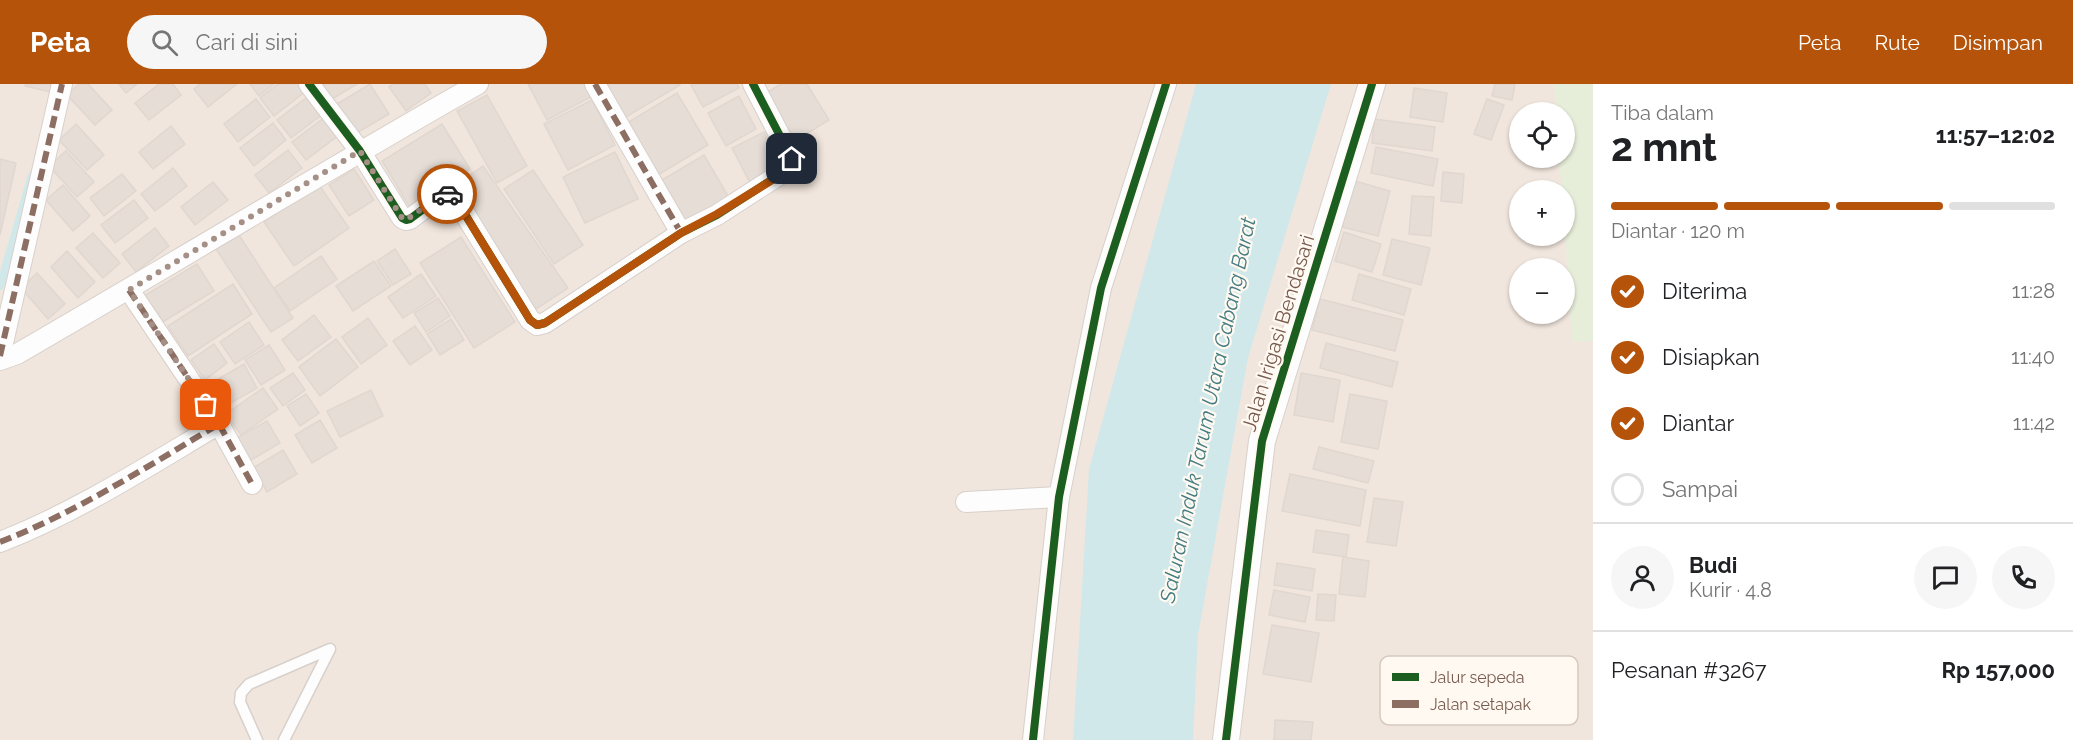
<!DOCTYPE html>
<html lang="id">
<meta charset="utf-8">
<style>
body{margin:0;font-family:Raleway,sans-serif;background:#f6f6f6;color:#202124;height:100vh;display:flex;flex-direction:column;font-size:22px;white-space:nowrap}
*{box-sizing:border-box;margin:0}
p{font-size:20px;color:#757577}
.icon{flex:none;width:33px;height:33px;fill:none;stroke:currentColor;stroke-width:2;stroke-linecap:round;stroke-linejoin:round}
.map{position:relative;flex:1;overflow:hidden}
.side{display:flex;flex-direction:column;background:#fff;width:480px}
.side>*{flex:none}
.fabs{position:absolute;left:1509px;top:18px;display:grid;gap:12px}
.fabs a{display:grid;place-items:center;width:66px;height:66px;border-radius:50%;background:#fff;box-shadow:0 2px 4px #0004;font-size:30px}
.pin{position:absolute;display:grid;place-items:center;width:51px;height:51px;color:#fff;margin:-26px;border-radius:12px;box-shadow:0 3px 9px #0006}
.courier{position:absolute;display:grid;place-items:center;width:60px;height:60px;margin:-30px;border:4px solid #b45309;border-radius:50%;background:#fff;color:#222;box-shadow:0 2px 8px #0007}
.head em{font-style:normal;font-weight:700}
.head div{display:flex;flex-direction:column-reverse}
.head{display:flex;align-items:center;justify-content:space-between;height:102px;padding:0 18px}
h1{font-size:39px;font-weight:700;line-height:45px}
.bar{display:grid;grid-template-columns:repeat(4,1fr);gap:9px 6px;align-content:center;height:72px;padding:0 18px}
.bar i{height:8px;border-radius:4px;background:#e0e0e0}
.bar .current{background:#b45309}
.bar p{grid-column:span 4}
.line{display:flex;align-items:center;gap:15px;padding:0 18px;border-top:2px solid #e0e0e0}
.line div{flex:1}
.round{display:grid;place-items:center;flex:none;width:63px;height:63px;border-radius:32px;background:#f6f6f6}
ol{padding:0 18px;list-style:none}
li{display:flex;align-items:center;gap:18px;height:66px}
li p{margin-inline-start:auto}
li .icon{padding:6px;border-radius:50%;background:#b45309;color:#fff;stroke-width:4}
li:last-child{color:#757577}
li i{width:33px;height:33px;border:3px solid #e0e0e0;border-radius:50%}
header{display:flex;align-items:center;gap:36px;box-sizing:border-box;height:84px;padding:0 30px;background:#b45309;color:#fff}
header strong{font-size:28px}
nav{display:flex;gap:33px;margin-inline-start:auto;font-size:21px}
.search{width:420px;height:54px;background:#f6f6f6;display:flex;align-items:center;gap:15px;box-sizing:border-box;padding:0 21px;border-radius:33px;color:#757577;font-size:22px}
main{display:flex;flex:1;min-height:0}
.map>svg:first-child{display:block}
.residential{fill:#f1e6dd;fill-rule:evenodd}
.green{fill:#e6eeda}
.water{fill:#d0e8e9}
.lines{fill:none;stroke-linecap:round;stroke-linejoin:round}
.stream{stroke:#d0e8e9;stroke-width:8}
.building{fill:#e5ddd6;stroke:#e1d7d1;stroke-width:1.5}
.service-casing{stroke:#d7d0cb;stroke-width:13}
.minor-casing{stroke:#d7d0cb;stroke-width:22}
.tertiary-casing{stroke:#d7d0cb;stroke-width:28}
.service{stroke:#fefdfd;stroke-width:10}
.minor{stroke:#fefdfd;stroke-width:20}
.tertiary{stroke:#fefdfd;stroke-width:26}
.quiet{stroke:#8d6e63;stroke-width:6;stroke-dasharray:12 6;stroke-linecap:butt}
.cycleway-casing{stroke:#fff9f1;stroke-width:11}
.cycleway{stroke:#1b5e20;stroke-width:8}
.done{stroke:#a49086;stroke-width:6;stroke-dasharray:0 10.8}
.route{stroke:#b45309;stroke-width:8}
.labels{text-anchor:middle;stroke-width:4.5;stroke-linejoin:round;paint-order:stroke}
.street-label{font-size:20px;fill:#775a4e;stroke:#fff9f1}
.water-label{font-size:21px;font-style:italic;fill:#447c83;stroke:#fff9f1}
.key{fill:#fff9f1;stroke:#d6c9c0;stroke-width:1.5}
.key-label{font-size:16px;fill:#775a4e}
</style>
<header>
<strong>Peta</strong>
<div class="search"><svg class="icon" aria-label="search" viewBox="0 0 24 24"><circle cx="10" cy="10" r="6"/><path d="M15 15l6 6"/></svg>Cari di sini</div>
<nav><a>Peta</a><a>Rute</a><a>Disimpan</a></nav>
</header>
<main>
<div class="map">
<svg width="1593" height="656" viewBox="0 0 1593 656">
<rect width="100%" height="100%" fill="#f8f4ef"/>
<path class="residential" d="M0,0H1593V656H0ZM1520,28H1564V74H1520ZM1520,106H1564V152H1520ZM1520,184H1564V230H1520Z"/>
<path class="green" d="M1554,0H1593V257L1572,258L1565,149L1564,106H1562L1559,74H1564V28H1556Z"/>
<path class="water" d="M1196,0H1331L1248,274L1198,551L1193,656H1073L1089,385Z"/>
<g class="lines">
<path class="stream" d="M0,202L32,91"/>
</g>
<g class="building">
<path d="M26,0H52L51,8L25,2Z"/>
<path d="M79,0H88L112,26L95,41L67,11Z"/>
<path d="M119,0H137L126,9Z"/>
<path d="M159,0H173L181,11L149,36L135,19Z"/>
<path d="M200,0H237L208,23L194,5Z"/>
<path d="M250,0H274L259,12Z"/>
<path d="M278,0H301L306,7L274,32L260,14Z"/>
<path d="M319,0H357L329,17Z"/>
<path d="M370,0L389,30L355,50L337,20Z"/>
<path d="M393,0H425L431,9L406,27L389,3Z"/>
<path d="M528,0H584L591,13L547,36Z"/>
<path d="M597,0H679L680,1L619,37Z"/>
<path d="M693,0H737L739,4L703,23L691,1Z"/>
<path d="M781,0H807L829,36L795,57L766,9Z"/>
<path d="M1495,0H1515L1512,16L1492,12Z"/>
<path d="M1414,4L1447,9L1443,38L1410,33Z"/>
<path d="M677,9L708,61L653,94L622,42Z"/>
<path d="M310,11L324,29L291,54L277,36Z"/>
<path d="M487,11L527,82L497,99L457,27Z"/>
<path d="M739,12L756,45L726,62L708,29Z"/>
<path d="M256,15L270,33L238,58L224,40Z"/>
<path d="M1487,15L1504,21L1491,56L1474,50Z"/>
<path d="M592,16L615,61L568,86L544,40Z"/>
<path d="M325,33L339,51L306,76L292,58Z"/>
<path d="M1374,35L1435,43L1432,67L1372,59Z"/>
<path d="M273,39L286,56L254,82L240,64Z"/>
<path d="M76,40L104,71L87,86L59,56Z"/>
<path d="M442,40L470,85L409,122L382,77Z"/>
<path d="M171,42L185,60L153,85L139,68Z"/>
<path d="M764,48L782,83L750,99L732,64Z"/>
<path d="M1376,63L1438,75L1433,102L1371,89Z"/>
<path d="M288,66L302,84L269,109L255,91Z"/>
<path d="M66,67L94,98L77,113L49,82Z"/>
<path d="M615,68L638,115L585,139L563,93Z"/>
<path d="M704,71L731,117L683,146L655,100Z"/>
<path d="M0,75L16,79L0,151Z"/>
<path d="M483,82L568,204L536,225L453,103Z"/>
<path d="M173,84L187,102L155,127L141,110Z"/>
<path d="M354,85L374,116L349,132L329,101Z"/>
<path d="M533,86L583,161L554,180L504,105Z"/>
<path d="M1443,88L1464,90L1462,119L1441,117Z"/>
<path d="M122,90L136,107L104,132L90,114Z"/>
<path d="M1355,97L1390,107L1378,152L1342,143Z"/>
<path d="M213,98L228,116L195,141L181,123Z"/>
<path d="M63,101L90,132L73,147L46,116Z"/>
<path d="M319,101L349,144L294,182L264,138Z"/>
<path d="M1412,112L1434,113L1431,152L1409,150Z"/>
<path d="M134,116L148,134L115,159L101,141Z"/>
<path d="M155,144L169,162L136,188L122,170Z"/>
<path d="M1344,148L1381,160L1372,188L1335,177Z"/>
<path d="M93,149L120,179L103,194L76,164Z"/>
<path d="M239,151L293,234L271,248L216,165Z"/>
<path d="M461,153L515,238L474,264L420,179Z"/>
<path d="M1392,155L1430,164L1421,201L1383,191Z"/>
<path d="M395,165L411,190L393,201L377,177Z"/>
<path d="M67,167L95,198L78,214L51,183Z"/>
<path d="M321,172L337,195L290,227L274,204Z"/>
<path d="M374,177L391,202L353,227L336,202Z"/>
<path d="M197,180L214,207L161,239L144,212Z"/>
<path d="M37,189L65,220L48,235L21,204Z"/>
<path d="M421,190L436,212L403,234L388,213Z"/>
<path d="M1359,190L1411,205L1404,231L1352,216Z"/>
<path d="M233,200L252,230L188,272L168,242Z"/>
<path d="M438,214L450,232L426,248L414,229Z"/>
<path d="M1320,215L1403,236L1395,267L1312,246Z"/>
<path d="M314,231L331,253L298,277L282,256Z"/>
<path d="M368,234L387,261L361,280L342,253Z"/>
<path d="M451,235L464,256L440,271L427,250Z"/>
<path d="M249,238L264,261L235,280L220,258Z"/>
<path d="M415,242L432,266L410,281L393,257Z"/>
<path d="M336,255L358,283L320,312L299,283Z"/>
<path d="M1326,259L1398,278L1392,303L1320,284Z"/>
<path d="M214,260L227,279L205,296L191,276Z"/>
<path d="M269,261L285,286L261,301L245,276Z"/>
<path d="M244,280L257,304L220,325L206,302Z"/>
<path d="M293,289L305,306L283,322L270,304Z"/>
<path d="M1301,289L1340,296L1333,338L1294,331Z"/>
<path d="M263,304L278,325L241,351L226,330Z"/>
<path d="M371,306L383,332L340,353L327,327Z"/>
<path d="M306,310L319,329L300,342L287,322Z"/>
<path d="M1350,310L1387,317L1378,365L1341,358Z"/>
<path d="M320,336L337,364L312,379L295,351Z"/>
<path d="M267,337L280,359L248,378L235,355Z"/>
<path d="M1319,363L1374,377L1368,399L1313,385Z"/>
<path d="M283,366L297,390L267,408L253,384Z"/>
<path d="M1290,390L1366,406L1360,442L1282,427Z"/>
<path d="M1374,414L1403,418L1396,462L1367,458Z"/>
<path d="M1316,446L1349,451L1346,473L1313,468Z"/>
<path d="M1343,473L1369,477L1365,513L1339,510Z"/>
<path d="M1277,479L1315,485L1312,507L1274,501Z"/>
<path d="M1274,506L1310,513L1305,538L1269,531Z"/>
<path d="M1318,510L1336,511L1334,537L1316,536Z"/>
<path d="M1272,541L1319,549L1311,598L1263,590Z"/>
<path d="M1275,636L1313,638L1311,656H1274Z"/>
</g>
<g class="lines">
<defs>
<path id="service" d="M257,656L240,618L241,609L249,600L330,565L284,656"/>
<g id="minor">
<path d="M309,0L360,67L402,134L406,136L410,135L442,111L449,110L455,114L530,236L537,241L545,239L681,149L717,131L793,82L792,75L753,0"/>
<path d="M595,0L681,149"/>
<path d="M129,206L219,340L252,400"/>
<path d="M0,272L62,0"/>
<path d="M0,276L17,270C171,181 323,88 478,0"/>
<path d="M966,418L1059,413"/>
<path d="M0,458C77,428 148,382 219,340"/>
<path d="M1033,656L1059,413L1101,204L1166,0"/>
</g>
<path id="tertiary" d="M1226,656L1262,357L1372,0"/>
</defs>
<use href="#service" class="service-casing"/>
<use href="#minor" class="minor-casing"/>
<use href="#tertiary" class="tertiary-casing"/>
<use href="#service" class="service"/>
<use href="#minor" class="minor"/>
<use href="#tertiary" class="tertiary"/>
<g class="quiet">
<path d="M595,0L681,149"/>
<path d="M129,206L219,340L252,400"/>
<path d="M0,272L62,0"/>
<path d="M0,458C77,428 148,382 219,340"/>
</g>
<defs>
<g id="cycleway">
<path d="M309,0L360,67L402,134L406,136L410,135L442,111L449,110L455,114L530,236L537,241L545,239L681,149L717,131L793,82L792,75L753,0"/>
<path d="M1033,656L1059,413L1101,204L1166,0"/>
<path d="M1226,656L1262,357L1372,0"/>
</g>
</defs>
<use href="#cycleway" class="cycleway-casing"/>
<use href="#cycleway" class="cycleway"/>
</g>
<g class="lines">
<path class="done" d="M206,321L129,206L360,67L402,134L406,136L442,111L447,110"/>
<path class="route" d="M447,110L455,114L530,236L537,241L545,239L681,149L717,130L790,85L793,82L792,75"/>
</g>
<g class="labels">
<g class="street-label">
<text transform="translate(1278 249) rotate(-73)" y="7">Jalan Irigasi Bendasari</text>
</g>
<g class="water-label">
<text transform="translate(1208 326) rotate(-78)" y="7">Saluran Induk Tarum Utara Cabang Barat</text>
</g>
</g>
<rect x="1380" y="572" width="198" height="69" rx="9" class="key"/>
<rect x="1392" y="589" width="27" height="8" fill="#1b5e20"/>
<rect x="1392" y="616" width="27" height="8" fill="#8d6e63"/>
<g class="key-label">
<text x="1430" y="599">Jalur sepeda</text>
<text x="1430" y="626">Jalan setapak</text>
</g>
</svg>
<div class="fabs">
<a><svg class="icon" aria-label="locate" viewBox="0 0 24 24"><circle cx="12" cy="12" r="6"/><path d="M12 2v4M12 18v4M2 12h4M18 12h4"/></svg></a>
<a>+</a>
<a>−</a>
</div>
<div class="pin" style="left:206px;top:321px;background:#ea580c"><svg class="icon" aria-label="bag" viewBox="0 0 24 24"><path d="M5 8h14l-1 12H6zM9 8a3 3 0 0 1 6 0"/></svg></div>
<div class="pin" style="left:792px;top:75px;background:#1f2937"><svg class="icon" aria-label="home" viewBox="0 0 24 24"><path d="M3 11l9-7 9 7M6 9v11h12V9"/></svg></div>
<div class="courier" style="left:447px;top:110px"><svg class="icon" aria-label="car" viewBox="0 0 24 24"><path d="M5 17H2v-5l4-1 3-4h7l3 4 3 1v5h-3M9 17h6M6 11h13"/><circle cx="7" cy="17" r="2"/><circle cx="17" cy="17" r="2"/></svg></div>
</div>
<section class="side">
<div class="head"><div><h1>2 mnt</h1><p>Tiba dalam</p></div><em>11:57–12:02</em></div>
<div class="bar"><i class="current"></i><i class="current"></i><i class="current"></i><i></i><p>Diantar · 120 m</p></div>
<ol>
<li><svg class="icon" aria-label="check" viewBox="0 0 24 24"><path d="M5 12l5 5 9-10"/></svg>Diterima<p>11:28</p></li>
<li><svg class="icon" aria-label="check" viewBox="0 0 24 24"><path d="M5 12l5 5 9-10"/></svg>Disiapkan<p>11:40</p></li>
<li><svg class="icon" aria-label="check" viewBox="0 0 24 24"><path d="M5 12l5 5 9-10"/></svg>Diantar<p>11:42</p></li>
<li><i></i>Sampai</li>
</ol>
<div class="line" style="height:108px"><a class="round"><svg class="icon" aria-label="person" viewBox="0 0 24 24"><circle cx="12" cy="8" r="4"/><path d="M4 21q1-7 8-7t8 7"/></svg></a><div><b>Budi</b><p>Kurir · 4.8</p></div><a class="round"><svg class="icon" aria-label="chat" viewBox="0 0 24 24"><path d="M4 5h16v11H9l-5 4z"/></svg></a><a class="round"><svg class="icon" aria-label="phone" viewBox="0 0 24 24"><path d="M5 4h4l2 5-3 2q2 4 5 5l2-3 5 2v4C11 20 4 13 5 4z"/></svg></a></div>
<div class="line" style="height:78px"><div>Pesanan #3267</div><b>Rp 157,000</b></div>
</section>
</main>
